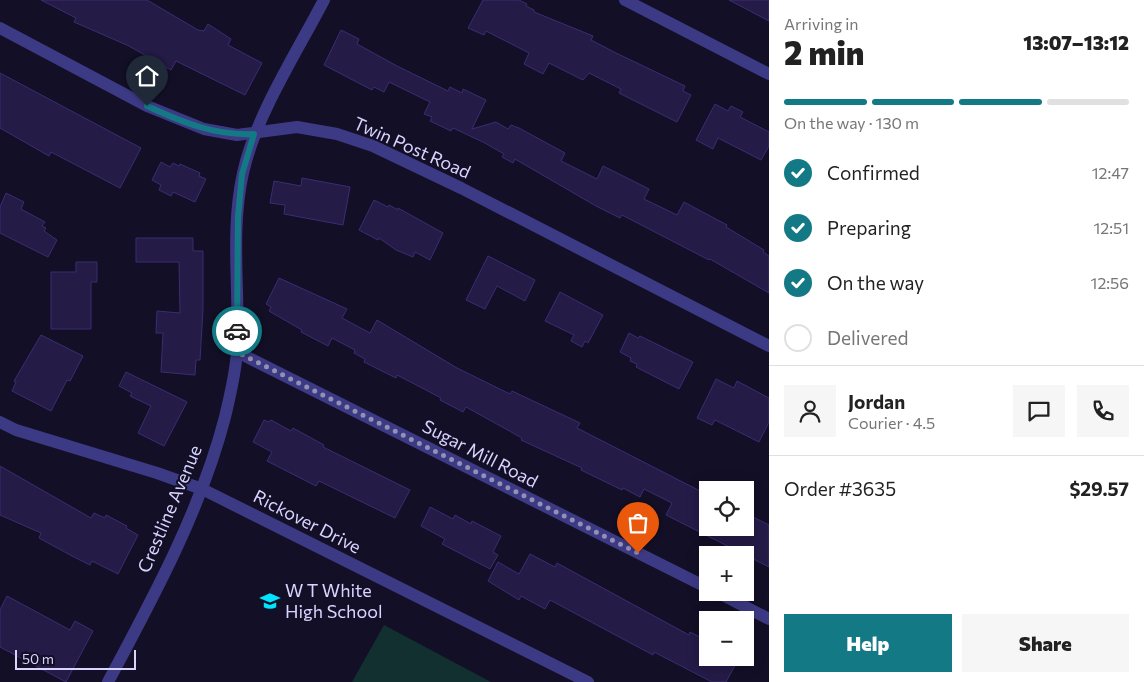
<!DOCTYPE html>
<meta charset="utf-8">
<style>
body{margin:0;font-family:Commissioner,sans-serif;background:#f6f6f6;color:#222;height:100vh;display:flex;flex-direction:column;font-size:19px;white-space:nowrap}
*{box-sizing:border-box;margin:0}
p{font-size:16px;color:#767676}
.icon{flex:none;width:28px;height:28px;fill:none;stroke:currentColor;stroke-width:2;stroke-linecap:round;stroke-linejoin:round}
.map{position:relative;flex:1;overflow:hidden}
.drawer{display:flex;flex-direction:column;background:#fff;width:375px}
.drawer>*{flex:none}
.buttons{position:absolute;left:699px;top:481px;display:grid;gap:10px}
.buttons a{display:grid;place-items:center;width:55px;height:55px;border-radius:0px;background:#fff;box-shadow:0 2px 12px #0003;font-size:25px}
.scale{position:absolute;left:15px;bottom:12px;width:121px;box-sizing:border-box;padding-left:5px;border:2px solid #d9d4ff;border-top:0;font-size:14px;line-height:18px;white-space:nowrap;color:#d9d4ff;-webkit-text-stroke:4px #130f26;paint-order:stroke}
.pin{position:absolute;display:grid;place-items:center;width:42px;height:42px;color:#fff;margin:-51px -21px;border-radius:50% 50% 50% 0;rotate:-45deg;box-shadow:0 0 5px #0007}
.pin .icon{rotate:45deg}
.courier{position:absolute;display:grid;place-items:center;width:50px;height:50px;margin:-25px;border:4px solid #137a85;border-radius:50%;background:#fff;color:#222;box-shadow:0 1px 6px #0007}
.headline em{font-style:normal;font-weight:800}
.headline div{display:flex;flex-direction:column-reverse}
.headline{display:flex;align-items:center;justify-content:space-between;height:85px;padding:0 15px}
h1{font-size:32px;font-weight:800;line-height:38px}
.bar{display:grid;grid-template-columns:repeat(4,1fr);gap:8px 5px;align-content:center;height:60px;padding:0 15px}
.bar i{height:6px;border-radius:4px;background:#e0e0e0}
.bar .on{background:#137a85}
.bar p{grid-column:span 4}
.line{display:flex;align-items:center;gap:12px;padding:0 15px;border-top:1px solid #e0e0e0}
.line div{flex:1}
.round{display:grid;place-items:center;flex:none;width:52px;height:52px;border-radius:0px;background:#f6f6f6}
ol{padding:0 15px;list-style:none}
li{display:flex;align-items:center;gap:15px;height:55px}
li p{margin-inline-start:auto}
li .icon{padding:5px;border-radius:50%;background:#137a85;color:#fff;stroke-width:4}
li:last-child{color:#767676}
li i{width:28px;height:28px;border:2px solid #e0e0e0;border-radius:50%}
.primary-button{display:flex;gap:10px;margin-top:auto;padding:10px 15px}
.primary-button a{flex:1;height:58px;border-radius:0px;background:#137a85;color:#fff;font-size:20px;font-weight:800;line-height:58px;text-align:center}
.primary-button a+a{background:#f6f6f6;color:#222}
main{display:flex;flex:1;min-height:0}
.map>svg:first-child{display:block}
.park{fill:#12302f}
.building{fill:#241b47;stroke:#3b2d73}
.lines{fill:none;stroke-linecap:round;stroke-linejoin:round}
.street{stroke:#3d3a85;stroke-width:12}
.done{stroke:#948fb3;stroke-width:5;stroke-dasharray:0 9}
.route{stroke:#137a85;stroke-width:6}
.labels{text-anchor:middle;stroke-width:4;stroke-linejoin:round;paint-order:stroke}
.street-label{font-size:18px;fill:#d9d4ff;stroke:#130f26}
.poi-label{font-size:18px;fill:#d9d4ff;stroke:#130f26;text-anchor:start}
</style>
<main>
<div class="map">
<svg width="769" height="682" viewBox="0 0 769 682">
<rect width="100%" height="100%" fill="#130f26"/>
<path class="park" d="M384,625L491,682H352Z"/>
<g class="building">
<path d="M41,0H147L198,30L204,31L208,24L231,39L228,45L262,63L245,95L176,61L171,70L129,46L74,22L76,18Z"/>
<path d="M483,0H519L527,4L526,6L534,10V12L593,36L591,40L616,53L685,86L683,91L691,95L677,122L619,93L621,89L589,73L583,80L549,63L543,74L524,64L529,53L486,31L484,35L468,28Z"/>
<path d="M729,0H769V21Z"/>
<path d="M341,30L359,39L357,44L397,66L448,91L450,87L462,93L463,89L486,100L472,129L496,122L508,129L511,125L519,128L565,153L561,161L597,179L603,166L649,189L644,199L677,215L684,202L727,225L726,227L764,250L763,252L769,256V293L710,259L709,260L622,215L620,218L596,206L515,159L513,163L502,157L504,154L485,143L453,128L451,131L430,121L432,117L424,114L430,102L389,82L384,92L374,87L372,90L324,65Z"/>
<path d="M0,73L141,148L120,188L51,152L49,156L0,128Z"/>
<path d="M715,104L728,111L731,106L743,112L740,117L769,132V146L761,160L718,138L713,149L696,140Z"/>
<path d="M161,162L170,167L173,163L179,166L180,164L200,173L199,176L206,179L195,202L173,192L171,196L159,190L161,185L152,180Z"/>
<path d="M302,178L350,187L343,225L284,214L285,205L270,203L274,181L301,186Z"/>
<path d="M6,193L24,202L21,209L45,222L42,226L46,228L44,231L57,240L48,257L0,233V207Z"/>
<path d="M374,200L388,207L389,205L398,210V208L443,233L430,260L415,252L413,257L396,250L379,238L378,240L359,230Z"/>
<path d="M136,238H193V251H203V309L200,360H196L195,375L161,372L163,333H156L157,311L180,313L179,262H136Z"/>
<path d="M488,256L535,280L525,301L497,286L485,309L466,300Z"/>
<path d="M76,262H97V282H91V329H51V272H76Z"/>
<path d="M279,278L347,309L342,318L370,333L377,320L457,368L510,394L512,391L580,423L577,428L708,495V528H745L751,516L769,525V567L666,515L672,503L644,489L640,497L623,488L622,490L581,470L582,468L521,440L522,438L466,407L463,412L440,400L441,398L424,389L397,375L396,378L364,362L365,359L354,353L355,350L332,338L328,346L301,332L302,330L269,311L271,307L266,304Z"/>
<path d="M560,292L603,315L588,343L585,341L582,347L571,341L574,335L545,321Z"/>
<path d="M629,333L638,338L640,336L693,362L679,389L636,367L637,364L630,361L631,358L620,352Z"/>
<path d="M41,335L83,356L70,381L67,380L51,411L12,391L16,382L14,381Z"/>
<path d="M126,372L187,402L164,446L138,433L151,406L130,396L132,393L119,386Z"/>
<path d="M716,379L734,388L737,381L769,398V422L759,442L715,420L712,425L697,418Z"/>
<path d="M264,420L269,422L271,420L291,431L293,428L324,445L323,447L410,490L395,518L319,481L316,486L267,461L272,452L253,442Z"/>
<path d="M0,466L91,518L94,513L105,518L106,515L127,526L126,528L138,535L118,574L92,561L90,565L72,556L39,538L41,533L0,515Z"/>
<path d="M430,507L453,519L455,515L471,524L472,521L501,536L493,552L498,555L490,569L442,544L445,539L421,526Z"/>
<path d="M530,554L555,567L557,563L689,635L690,632L708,641V658H739L726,682H712L654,652L653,655L550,600L545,609L521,596L519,600L488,581L498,562L519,574Z"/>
<path d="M7,596L70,630L75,621L93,631L66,682L0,647V610Z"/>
</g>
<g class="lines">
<g class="street">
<path d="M625,0L769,74"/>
<path d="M0,28L147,106L204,129L237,135L297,127L337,134L373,146L461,188L769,346"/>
<path d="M237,352L708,588"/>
<path d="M0,422L16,430L157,473L202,489L588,682"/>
<path d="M717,592L769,619"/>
<path d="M108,682C153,598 201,510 225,417C230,396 236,372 237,350C240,292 230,231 243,173C255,117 297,52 324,0"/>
</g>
</g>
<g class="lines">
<path class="done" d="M237,331V352L638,553"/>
<path class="route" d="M147,106C182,122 215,136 254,134L242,174L238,217L237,331"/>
</g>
<defs>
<symbol id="school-bare" viewBox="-9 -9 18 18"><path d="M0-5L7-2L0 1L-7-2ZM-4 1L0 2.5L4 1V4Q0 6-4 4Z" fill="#00e5ff" stroke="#130f26" stroke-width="2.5" paint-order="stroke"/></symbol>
</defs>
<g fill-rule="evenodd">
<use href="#school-bare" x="256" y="587" width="28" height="28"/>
</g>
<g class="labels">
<g class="street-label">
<text transform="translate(412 148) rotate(24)" y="6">Twin Post Road</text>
<text transform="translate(480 454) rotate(27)" y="6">Sugar Mill Road</text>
<text transform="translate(170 509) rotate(-67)" y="6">Crestline Avenue</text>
<text transform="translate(307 522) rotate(27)" y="6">Rickover Drive</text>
</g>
<g class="poi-label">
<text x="285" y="597">W T White<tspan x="285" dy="21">High School</tspan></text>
</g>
</g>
</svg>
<div class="buttons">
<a><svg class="icon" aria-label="locate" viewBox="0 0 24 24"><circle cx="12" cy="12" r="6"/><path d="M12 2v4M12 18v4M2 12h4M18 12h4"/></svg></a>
<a>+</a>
<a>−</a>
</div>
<div class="scale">50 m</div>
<div class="pin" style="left:638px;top:553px;background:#ea580c"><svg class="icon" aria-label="bag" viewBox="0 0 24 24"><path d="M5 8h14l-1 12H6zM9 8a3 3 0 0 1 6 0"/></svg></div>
<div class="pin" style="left:147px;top:106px;background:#1f2937"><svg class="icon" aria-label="home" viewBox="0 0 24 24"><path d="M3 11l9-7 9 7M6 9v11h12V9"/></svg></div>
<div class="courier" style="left:237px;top:331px"><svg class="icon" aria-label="car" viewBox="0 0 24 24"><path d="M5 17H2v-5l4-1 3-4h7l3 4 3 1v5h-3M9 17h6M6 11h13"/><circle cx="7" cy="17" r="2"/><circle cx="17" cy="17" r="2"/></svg></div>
</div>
<section class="drawer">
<div class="headline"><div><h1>2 min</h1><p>Arriving in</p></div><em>13:07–13:12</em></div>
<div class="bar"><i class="on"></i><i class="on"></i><i class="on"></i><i></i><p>On the way · 130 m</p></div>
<ol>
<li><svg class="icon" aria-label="check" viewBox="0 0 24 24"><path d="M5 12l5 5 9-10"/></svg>Confirmed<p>12:47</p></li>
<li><svg class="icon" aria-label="check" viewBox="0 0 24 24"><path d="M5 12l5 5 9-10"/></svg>Preparing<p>12:51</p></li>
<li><svg class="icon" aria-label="check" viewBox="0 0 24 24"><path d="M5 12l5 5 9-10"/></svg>On the way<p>12:56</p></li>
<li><i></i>Delivered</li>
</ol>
<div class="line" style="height:90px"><a class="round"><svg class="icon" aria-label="person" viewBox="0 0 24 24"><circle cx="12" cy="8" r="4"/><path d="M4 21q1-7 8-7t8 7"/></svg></a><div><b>Jordan</b><p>Courier · 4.5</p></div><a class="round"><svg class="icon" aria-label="chat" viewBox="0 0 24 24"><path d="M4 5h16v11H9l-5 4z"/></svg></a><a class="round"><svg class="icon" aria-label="phone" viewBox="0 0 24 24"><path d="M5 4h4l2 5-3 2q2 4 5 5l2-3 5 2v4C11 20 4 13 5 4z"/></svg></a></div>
<div class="line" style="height:65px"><div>Order #3635</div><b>$29.57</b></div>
<div class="primary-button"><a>Help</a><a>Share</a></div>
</section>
</main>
